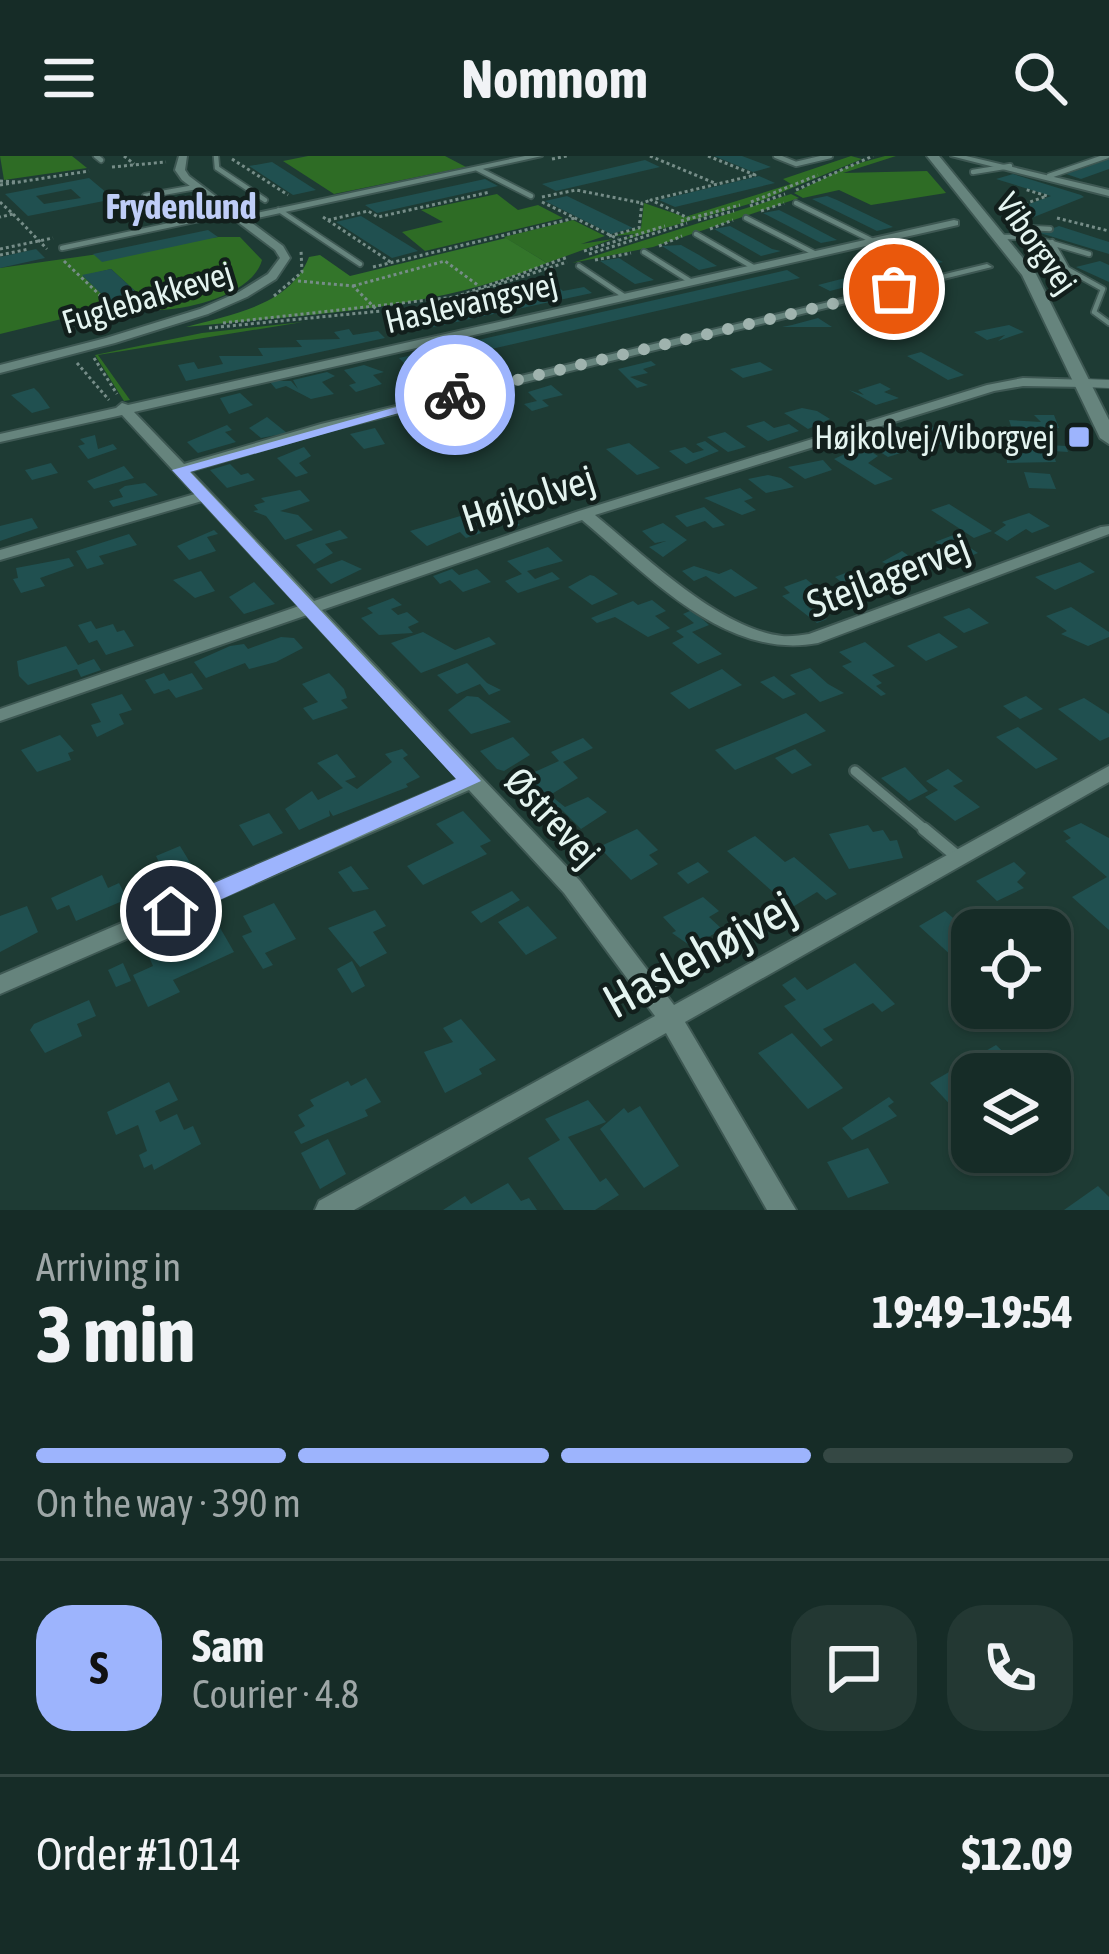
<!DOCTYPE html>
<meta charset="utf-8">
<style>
body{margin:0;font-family:"Asap Condensed",sans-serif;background:#233833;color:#f1f3f6;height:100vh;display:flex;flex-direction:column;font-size:45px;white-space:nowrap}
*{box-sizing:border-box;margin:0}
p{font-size:39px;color:#9ea7a7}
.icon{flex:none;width:66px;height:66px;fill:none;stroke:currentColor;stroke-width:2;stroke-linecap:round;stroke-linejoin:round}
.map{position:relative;height:1054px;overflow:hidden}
.details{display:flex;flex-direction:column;background:#162c27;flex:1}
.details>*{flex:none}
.buttons{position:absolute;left:951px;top:753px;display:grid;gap:24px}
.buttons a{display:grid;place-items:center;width:120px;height:120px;border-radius:24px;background:#162c27;box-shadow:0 3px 9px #0004,0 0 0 3px #354844;font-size:60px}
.pin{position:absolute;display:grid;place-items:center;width:102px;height:102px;color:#fff;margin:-51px;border:6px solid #fff;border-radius:50%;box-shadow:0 3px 12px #0007}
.courier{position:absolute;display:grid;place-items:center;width:120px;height:120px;margin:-60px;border:9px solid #9db4fd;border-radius:50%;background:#fff;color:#222;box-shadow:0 3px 15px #0007}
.head em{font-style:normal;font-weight:700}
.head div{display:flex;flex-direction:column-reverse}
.head{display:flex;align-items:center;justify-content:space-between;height:204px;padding:0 36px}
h1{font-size:78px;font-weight:700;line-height:90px}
.bar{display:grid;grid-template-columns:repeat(4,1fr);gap:18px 12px;align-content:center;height:144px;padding:0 36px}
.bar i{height:15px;border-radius:9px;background:#354844}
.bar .current{background:#9db4fd}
.bar p{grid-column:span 4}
.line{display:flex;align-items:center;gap:30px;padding:0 36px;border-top:3px solid #354844}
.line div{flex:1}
.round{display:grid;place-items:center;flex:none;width:126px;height:126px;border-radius:36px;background:#233833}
header{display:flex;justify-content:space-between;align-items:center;height:156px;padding:0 36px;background:#162c27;font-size:54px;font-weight:700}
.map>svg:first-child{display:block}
.green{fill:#2e6c25}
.forest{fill:#33752a}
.building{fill:#205050;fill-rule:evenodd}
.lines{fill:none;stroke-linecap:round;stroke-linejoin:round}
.service-far3-casing{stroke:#3e5853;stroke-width:8}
.service-far2-casing{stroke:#3e5853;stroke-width:10}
.service-far1-casing{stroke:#3e5853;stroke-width:14}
.service-casing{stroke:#3e5853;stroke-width:16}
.minor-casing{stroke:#3e5853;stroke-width:4}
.tertiary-casing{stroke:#3e5853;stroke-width:4}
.path{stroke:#768d88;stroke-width:3;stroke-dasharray:3 3;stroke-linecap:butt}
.service-far3{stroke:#66847d;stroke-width:4.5}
.service-far2{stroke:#66847d;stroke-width:8}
.service-far1{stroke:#66847d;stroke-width:9}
.service{stroke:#66847d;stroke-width:12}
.minor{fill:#66847d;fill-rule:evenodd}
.tertiary{fill:#66847d;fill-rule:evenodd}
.route{fill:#9db4fd}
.done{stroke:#9fb3ae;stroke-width:12;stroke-dasharray:0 21.6}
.poi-dot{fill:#9db4fd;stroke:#121f1c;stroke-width:4.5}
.labels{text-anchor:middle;stroke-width:9;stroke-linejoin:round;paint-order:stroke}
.far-street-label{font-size:33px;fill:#e4f4f0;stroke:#121f1c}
.far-poi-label{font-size:33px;fill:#e4f4f0;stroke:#121f1c;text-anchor:end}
.far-neighbourhood-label{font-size:36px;font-weight:bold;fill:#bfcdf7;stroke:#121f1c}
.street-label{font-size:39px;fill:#e4f4f0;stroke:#121f1c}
.near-street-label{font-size:48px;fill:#e4f4f0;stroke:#121f1c}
</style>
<header><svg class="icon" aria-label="menu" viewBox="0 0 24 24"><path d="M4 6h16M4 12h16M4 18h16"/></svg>Nomnom<svg class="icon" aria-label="search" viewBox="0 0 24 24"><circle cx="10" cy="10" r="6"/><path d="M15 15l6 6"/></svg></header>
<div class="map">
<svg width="1109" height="1054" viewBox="0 0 1109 1054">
<rect width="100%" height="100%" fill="#1e3b34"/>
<g class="green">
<path d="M0,0H72L87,12L4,24Z"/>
<path d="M308,0H445L466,11L334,38L283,5Z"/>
<path d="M851,0L862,3L763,44L623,84L635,78L613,80L641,72L644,47L685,61L791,28L783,23Z"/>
<path d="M885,0H896L843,17L927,15L946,37L871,49L839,34L803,42L794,37L849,10Z"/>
<path d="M497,38L518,54L538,49L563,62L425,95L402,76L443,66L421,54Z"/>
<path d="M791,38L799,42L653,91L572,107Z"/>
<path d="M573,64L605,80L581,88L613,83L547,107L504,81Z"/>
<path d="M218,81H240L262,104C253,138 189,154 156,154L111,113L83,120L115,150L0,178V112Z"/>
<path d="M303,166L98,199L130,244L124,245L95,199L202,177Z"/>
</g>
<path class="forest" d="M506,82L547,107C432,155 309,158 186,171C232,158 290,150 309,101L320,99L350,120Z"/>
<g class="building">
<path d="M714,0H742L771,11L753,16Z"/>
<path d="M1109,3V13L1081,23L1066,18Z"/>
<path d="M645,4L660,11L556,35L542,28Z"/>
<path d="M272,6L316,34L293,39L249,10Z"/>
<path d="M1013,18L1081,39L1084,41L1029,63L1007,56L1051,40L996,23Z"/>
<path d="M759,20L775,27L675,51L659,44Z"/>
<path d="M89,22L114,43L28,60L5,38ZM71,33L81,42L44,48L36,40Z"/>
<path d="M485,23L498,30L377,57L365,49Z"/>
<path d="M567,40L633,72L611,78L545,45Z"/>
<path d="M827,40L837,44L893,71L877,75L812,43Z"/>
<path d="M779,54L799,64L837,84L821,87L763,57Z"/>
<path d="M361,60L418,95L392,102L336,66Z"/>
<path d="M730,70L772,93L781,95L761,100L714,73Z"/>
<path d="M1059,70L1109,86V98L1040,77Z"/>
<path d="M208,74L218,81L102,106L93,98Z"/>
<path d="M681,89L699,99L717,110L699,114L662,90Z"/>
<path d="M36,93L45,102L0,112V101Z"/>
<path d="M931,100L943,106L830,135L818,129Z"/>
<path d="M619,102L644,118L654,124L635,128L600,105Z"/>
<path d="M1100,105L1109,109V126L1076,111Z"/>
<path d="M111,113L156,154L126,162L82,119Z"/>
<path d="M787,114L800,122L409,212L399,202Z"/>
<path d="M556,129L563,135L584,131L592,137L419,174L407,160L449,159L443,153L482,152L477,145H517L510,138H551L544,131Z"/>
<path d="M898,143L913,151L905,153L917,164L886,157L897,154L884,147Z"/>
<path d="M818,162L832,171H782L792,169Z"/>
<path d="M1009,169L1024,176L998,185L1005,179L987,184L974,176Z"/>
<path d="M349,173L353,179L378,175L385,182L186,225L178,209L194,206L198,213L223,208L219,200H263L258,192L302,191L296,184L340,183L334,176Z"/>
<path d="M921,196L964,219L948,224L907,200Z"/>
<path d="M651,205L656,209L643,213L648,217L630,221L648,229L637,232L618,213Z"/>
<path d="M760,206L773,214L743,222L730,213Z"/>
<path d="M364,209L384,216L373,219L382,228L356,236L349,229L356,227L344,214Z"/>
<path d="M327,216L335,220L322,226L334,238L311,243L286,230L276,233L269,225H291L298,233L293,224Z"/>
<path d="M880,227L891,233L884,236L899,242L876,249L849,234L864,239L858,234Z"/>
<path d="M551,229L563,239L542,244L549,250L532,255L524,248L537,245L528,236Z"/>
<path d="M34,232L39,237L50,252L32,257L11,239Z"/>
<path d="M240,237L253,249L229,258L220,242Z"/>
<path d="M462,251L477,265L462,269L468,274L463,276L442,256Z"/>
<path d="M802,252L817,255L830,263L808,273L784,257Z"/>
<path d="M1034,259H1054L1059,272H1043L1048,282L1005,284L1003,275L1013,276L1009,264L1041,266Z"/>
<path d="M267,261L287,277L261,282L249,272Z"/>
<path d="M764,265L774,272L789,268L799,275L768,285L746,270Z"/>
<path d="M227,269L232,274L225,276L236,286L198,297L187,286Z"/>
<path d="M930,269L939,275L930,278L946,287L930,292L905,277Z"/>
<path d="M375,272L385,288L364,293L350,278Z"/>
<path d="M725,276L746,291L728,296L707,281Z"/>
<path d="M95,279L98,293L113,288L117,293L88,303L78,290L85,288L80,283Z"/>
<path d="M900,281L911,289L904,291L910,294L888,301L871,290Z"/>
<path d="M705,285L719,295L686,308L669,295L685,291L693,297L704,294L696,288Z"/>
<path d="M629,287L660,312L637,319L606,293Z"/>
<path d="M1017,287L1066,290L1068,296L1052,295L1056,306L1007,307V296L1021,297Z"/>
<path d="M862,290L878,300L868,307L893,323L875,329L834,303Z"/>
<path d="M304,291L311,300L299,307L308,317L296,321L277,302Z"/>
<path d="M823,304L832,314L805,323L788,311Z"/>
<path d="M51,307L58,317L32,324L25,314Z"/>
<path d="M230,308L241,319L248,317L255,324L227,332L210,314Z"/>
<path d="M124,310L134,322L94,333L87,325Z"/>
<path d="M1024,316L1050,318L1056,333L1029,332Z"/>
<path d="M768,319L781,322L794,331L766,337L748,323Z"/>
<path d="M576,320L587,328L597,336L574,343L555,326Z"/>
<path d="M145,327L158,339L113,351L109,345L123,341L119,334L125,330Z"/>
<path d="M740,332L753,342L744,345L756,354L742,359L704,342Z"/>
<path d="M300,334L310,345L280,355L298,359L313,374L285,384L266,360L253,355L258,354L254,349L265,346L261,342Z"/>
<path d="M536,339L547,348L509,361L520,369L510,373L495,360L501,358L493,352Z"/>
<path d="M949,348L992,375L974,382L931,354Z"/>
<path d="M704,351L725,369L713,372L705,365L687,371L675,360Z"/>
<path d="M477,355L487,364L475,371L481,377L466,382L460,376L427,390L410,375Z"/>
<path d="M1029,357L1050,370L1032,377L1026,373L1007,385L994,377L1006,369L1002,366Z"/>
<path d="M32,362L38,372L0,385V370Z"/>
<path d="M663,367L687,384L663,401L649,391L666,385L655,387L642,375Z"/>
<path d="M214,374L218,378L207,381L216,395L189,404L177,390Z"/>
<path d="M340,374L348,382L325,388L333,397L314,408L296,389Z"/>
<path d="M129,378L137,389L99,400L104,408L87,413L76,395Z"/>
<path d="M956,378L965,384L960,385L978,397L953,407L934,394L942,391L935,386Z"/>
<path d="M548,391L563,405L527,415L535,423L552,416L560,423L518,437L505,425L522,418L507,405Z"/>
<path d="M902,395L930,415L907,424L896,416L903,414L882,406Z"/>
<path d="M69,402L74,410L40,422L45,430L21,437L13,423L18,422L16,412Z"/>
<path d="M342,404L362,413L331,428L316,413Z"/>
<path d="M1080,406L1095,416L1055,434L1035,421Z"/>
<path d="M694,410L719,418L731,413L758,432L735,441L706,420L694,425L682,415Z"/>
<path d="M858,412L884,432L861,441L835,421Z"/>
<path d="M452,413L459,419L477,413L491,426L463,436L450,424L440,428L433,420Z"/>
<path d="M201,415L215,435L195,442L173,424Z"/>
<path d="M590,419L594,420L618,438L592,449L568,431Z"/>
<path d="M806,423L831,443L808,451L827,463L817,467L782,440L790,437L784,431Z"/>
<path d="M254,426L275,448L244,458L229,441Z"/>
<path d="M393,442L402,449L391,453L398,459L407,456L419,466L408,471L413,477L379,479L361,462L373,457L367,452Z"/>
<path d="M652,444L666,455L655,460L670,472L648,481L615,461L597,467L591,462L633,445L638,449Z"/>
<path d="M1071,451L1109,476V481L1088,490L1061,478L1067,475L1046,460Z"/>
<path d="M969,452L989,467L964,477L943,461Z"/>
<path d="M692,454L709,469L692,476L722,498L698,508L672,487L684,481L676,475L694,467L683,458Z"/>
<path d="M91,465L96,473L113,468L117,476L124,474L134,490L106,499L97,484L89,487L78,469Z"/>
<path d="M423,476L455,494L489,481L496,488L421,517L391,487Z"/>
<path d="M939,477L958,491L926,505L907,490Z"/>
<path d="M281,481L294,482L303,492L276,506L249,513L245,507L206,522L194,506L230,490L244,488L248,493Z"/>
<path d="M865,486L895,510L872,519L882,527L876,530L886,538L881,540L842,510L852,506L839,496Z"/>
<path d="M66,490L78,509L94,503L101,514L81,521L77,513L28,529L19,520L17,505Z"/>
<path d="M467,507L487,527L501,534L489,539L480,528L457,538L437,519Z"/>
<path d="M810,512L828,528L844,537L820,546L790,519Z"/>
<path d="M722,513L742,529L689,553L670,537Z"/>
<path d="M164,517L169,525L192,517L203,533L176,542L169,533L154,538L145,524Z"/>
<path d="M329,517L344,533L347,542L341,544L348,552L313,564L303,552L318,546L302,528Z"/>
<path d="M774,520L796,538L783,543L760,526Z"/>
<path d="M122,538L132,554L119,558L124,568L97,581L91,569L101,566L91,548Z"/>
<path d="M467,540L478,541L511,566L471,578L448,554Z"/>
<path d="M1026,540L1043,553L1020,563L1003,550Z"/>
<path d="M1084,542L1109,558V581L1100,585L1058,553Z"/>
<path d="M806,557L826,575L735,614L715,594Z"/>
<path d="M1018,571L1058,603L1036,613L996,581Z"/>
<path d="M60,579L74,595L68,597L71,604L37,616L21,594Z"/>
<path d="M513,581L530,599L504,615L497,613L480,595Z"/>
<path d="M583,582L593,592L563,606L578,622L550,639L565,651L588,641L607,656L581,673L560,652L548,657L519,623L559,605L551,596Z"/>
<path d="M402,593L408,599L403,602L420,621L406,628L408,631L333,660L329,654L330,660L299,674L285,653L312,635L318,644L343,632L317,607L337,598L356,621L345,625L357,633L392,606L385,598Z"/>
<path d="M795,593L812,609L792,618L775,602Z"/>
<path d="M905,611L928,635L909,645L881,622Z"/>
<path d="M948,613L963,625L953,630L980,651L955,665L925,641L938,634L926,625Z"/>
<path d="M463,655L491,685L480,690L487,698L423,729L407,710L454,687L436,668Z"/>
<path d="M269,657L283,677L253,690L239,669Z"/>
<path d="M1081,667L1109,682V774L1072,741L1107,721L1065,685L1071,682L1063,675Z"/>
<path d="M868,669L873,676L883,674L890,685L897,684L903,702L849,713L829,678Z"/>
<path d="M637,673L658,694L649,699L658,708L631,724L599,691Z"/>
<path d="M755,680L785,706L794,701L837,738L826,744L817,736L791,752L727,695Z"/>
<path d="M180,690L194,713L162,727L153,710L160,708L156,700Z"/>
<path d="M698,706L709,716L688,728L677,717Z"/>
<path d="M1014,706L1026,717L1017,726L1024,732L997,745L976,725Z"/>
<path d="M351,710L369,733L353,736L338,716Z"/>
<path d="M102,719L108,732L119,727L127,743L76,765L69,749L57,754L51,742Z"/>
<path d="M512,735L520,744L481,767L471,756Z"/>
<path d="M703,741L719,755L709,761L722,773L692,791L672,777L676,775L663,761Z"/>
<path d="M274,747L296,783L265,797L273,809L263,813L242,780L252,776L243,760Z"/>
<path d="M27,750L38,776L0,796V760Z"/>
<path d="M528,750L557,782L526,799L498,766Z"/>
<path d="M375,754L386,770L373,776L387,797L360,811L328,772Z"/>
<path d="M945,755L967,774L977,768L985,774H972L968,814L972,834L954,819L965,812L919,770Z"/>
<path d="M219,770L234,796L173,824L180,836L148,851L133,819L153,810L149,801Z"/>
<path d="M352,805L365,830L352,837L337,813Z"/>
<path d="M123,807L131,825L116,831L108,814Z"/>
<path d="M855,807L895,848L882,856L873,847L831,869L823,873L833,884L821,891L784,850L796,844L782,829L795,821L807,834Z"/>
<path d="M89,844L96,860L77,868L82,880L45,897L30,874L34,868Z"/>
<path d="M461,863L496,904L479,913L482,918L445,937L424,896L453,886L443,872Z"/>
<path d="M792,877L843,932L808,953L758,897Z"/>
<path d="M996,889L1026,918H972V972L930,927Z"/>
<path d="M366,922L381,946L365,954L368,960L301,988L294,976L305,970L298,959L314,950L310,944L348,925L351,930Z"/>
<path d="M169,926L178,944L155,955L160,966L177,958L184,974L193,970L201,988L154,1014L152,1008L144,1012L139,999L147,995L138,969L116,979L107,956Z"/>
<path d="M889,941L894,946L888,950L897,960L852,984L842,972Z"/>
<path d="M588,944L606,966L568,981L600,1026L606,1022L619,1039L595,1054H564L528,1002L560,984L545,963Z"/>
<path d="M640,950L679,1010L644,1032L600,973L624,952L628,957Z"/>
<path d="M328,983L346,1018L320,1033L301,997Z"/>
<path d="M868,992L889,1027L848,1042L827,1006Z"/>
<path d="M508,1027L521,1045L529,1042L537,1054H443L465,1040L471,1048Z"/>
<path d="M1098,1030L1109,1041V1054H1064Z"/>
</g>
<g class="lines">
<defs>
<g id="service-far3">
<path d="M96,0L101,4"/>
<path d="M216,0L217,12L265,44"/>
<path d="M776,0L796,8L830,0"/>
<path d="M478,13L531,40"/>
<path d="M973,16L1010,10"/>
<path d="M1049,20L1107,0"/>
<path d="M796,47L871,84"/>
<path d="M279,54L360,108"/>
<path d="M162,55L145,40L196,31"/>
<path d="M746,62L814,97"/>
<path d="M696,78L753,111"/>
<path d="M1003,81H1031L1089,98"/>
<path d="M1031,81L1030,72L1050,73"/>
<path d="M1052,86L1067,113L1103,133L1094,156L1109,167"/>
<path d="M62,92L232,56"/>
<path d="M644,96L690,125"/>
<path d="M579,110L624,140"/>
</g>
<path id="service-far2" d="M1085,227L1109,228"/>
<path id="service-far1" d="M855,615L928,676"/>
<path id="service" d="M924,673L959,702"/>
<g id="minor">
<path d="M179,0H187L185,14L189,20L242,60L525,0H542L248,64L283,90L290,102L276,123L247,141L208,158L115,187L0,217V209L106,182L200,153L239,136L268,118L280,102L275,94L182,24L175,14Z"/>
<path d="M951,0H966L1109,34V40Z"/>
<path d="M954,64L958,65V69L134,256L184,308L321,268L987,108L992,111L330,274L190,315L314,445L579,355L987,229L1023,222L1090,224L1091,227L1085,231L1023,230L994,235L595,359C643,398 719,473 782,480C790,481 801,479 809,478L1101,371L1109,370V378L818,487C725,505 647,418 582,364L322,454L580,725L674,849L1109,610V626L685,866L796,1054H767L666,877L354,1054H315L319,1045L655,860L564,737L469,634L0,838V819L459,623L307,459L0,565V553L299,450L202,345L0,404V394L195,338L122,259L0,286V278L116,252L122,247L128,249Z"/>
</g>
<path id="tertiary" d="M927,0H939L1036,118L1109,264V288L1100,282L1022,119Z"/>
</defs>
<use href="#service-far3" class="service-far3-casing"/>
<use href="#service-far2" class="service-far2-casing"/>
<use href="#service-far1" class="service-far1-casing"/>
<use href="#service" class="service-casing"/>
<use href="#minor" class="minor-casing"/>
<use href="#tertiary" class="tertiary-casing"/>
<g class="path">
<path d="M124,0L134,8"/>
<path d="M650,0L717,28"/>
<path d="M232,3L288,39"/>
<path d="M552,3L567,0"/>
<path d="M112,11L166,6"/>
<path d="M0,25L18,26"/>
<path d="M0,29L89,15"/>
<path d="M796,34L873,0"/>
<path d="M542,41L576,34L642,47"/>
<path d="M0,46L13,58L0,61"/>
<path d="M542,46L618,83"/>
<path d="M751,46L818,19"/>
<path d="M750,50L785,38"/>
<path d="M761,55L784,47"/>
<path d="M1002,56L1047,40L1024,33"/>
<path d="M13,58L47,93"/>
<path d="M323,61L392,107"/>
<path d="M1057,62L1109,75"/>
<path d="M690,63L651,44L755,19L708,0"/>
<path d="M328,64L368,55L378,61L490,36"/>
<path d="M698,64L734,55"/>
<path d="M681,65L740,49"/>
<path d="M710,73L733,64"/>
<path d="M609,80L639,72L642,47L651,44"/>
<path d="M659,90L682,80"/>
<path d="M0,93L53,82"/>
<path d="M584,95L665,70"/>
<path d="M589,98L687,67"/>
<path d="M0,99L29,93"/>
<path d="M595,104L631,97"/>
<path d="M64,105L125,163"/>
<path d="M373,111L575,62"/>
<path d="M298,125L353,130L377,154"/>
<path d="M353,130L445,105L479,130"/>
<path d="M274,140L302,116L301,94"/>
<path d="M223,167L455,141L568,101"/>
<path d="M209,172L432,150L567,106"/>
<path d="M94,202L117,238"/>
<path d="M77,207L109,244"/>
</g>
<use href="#service-far3" class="service-far3"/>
<use href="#service-far2" class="service-far2"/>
<use href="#service-far1" class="service-far1"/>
<use href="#service" class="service"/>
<use href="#minor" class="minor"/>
<use href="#tertiary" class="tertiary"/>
</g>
<path class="route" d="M450,236L462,239L190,316L481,625L180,762H163V749L456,623L172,314Z"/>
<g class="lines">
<path class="done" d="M455,239L894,133"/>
</g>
<rect class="poi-dot" x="1067" y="269" width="24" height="24" rx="6"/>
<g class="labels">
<g class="far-street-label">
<text transform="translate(1037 87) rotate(55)" y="12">Viborgvej</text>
<text transform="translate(147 141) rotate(-17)" y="12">Fuglebakkevej</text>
<text transform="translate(471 146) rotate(-13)" y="12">Haslevangsvej</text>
</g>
<g class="far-poi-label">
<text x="1055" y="293">Højkolvej/Viborgvej</text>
</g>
<g class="far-neighbourhood-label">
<text x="181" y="63">Frydenlund</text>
</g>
<g class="street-label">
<text transform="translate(528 342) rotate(-18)" y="14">Højkolvej</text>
<text transform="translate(888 419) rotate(-21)" y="14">Stejlagervej</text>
<text transform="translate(553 661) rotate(47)" y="14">Østrevej</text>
</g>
<g class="near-street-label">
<text transform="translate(699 798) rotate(-29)" y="17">Haslehøjvej</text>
</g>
</g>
</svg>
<div class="buttons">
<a><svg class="icon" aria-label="locate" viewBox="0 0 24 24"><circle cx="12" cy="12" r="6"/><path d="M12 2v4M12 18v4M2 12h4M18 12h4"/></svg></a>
<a><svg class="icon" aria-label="layers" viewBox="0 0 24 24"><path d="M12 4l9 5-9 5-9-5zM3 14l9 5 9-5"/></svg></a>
</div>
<div class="pin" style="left:894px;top:133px;background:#ea580c"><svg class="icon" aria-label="bag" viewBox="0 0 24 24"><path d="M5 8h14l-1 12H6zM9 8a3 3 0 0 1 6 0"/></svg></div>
<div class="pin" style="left:171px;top:755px;background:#1f2937"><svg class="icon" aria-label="home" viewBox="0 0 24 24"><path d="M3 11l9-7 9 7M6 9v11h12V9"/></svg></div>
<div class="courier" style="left:455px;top:239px"><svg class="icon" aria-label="bike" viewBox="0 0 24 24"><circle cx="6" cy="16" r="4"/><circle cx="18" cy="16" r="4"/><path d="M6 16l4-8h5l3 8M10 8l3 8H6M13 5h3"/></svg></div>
</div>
<section class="details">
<div class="head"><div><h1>3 min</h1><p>Arriving in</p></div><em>19:49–19:54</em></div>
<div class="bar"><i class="current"></i><i class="current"></i><i class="current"></i><i></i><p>On the way · 390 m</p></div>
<div class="line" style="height:216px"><b class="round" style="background:#9db4fd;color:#111">S</b><div><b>Sam</b><p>Courier · 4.8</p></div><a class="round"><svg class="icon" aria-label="chat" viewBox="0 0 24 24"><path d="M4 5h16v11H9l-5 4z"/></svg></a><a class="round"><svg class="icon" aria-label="phone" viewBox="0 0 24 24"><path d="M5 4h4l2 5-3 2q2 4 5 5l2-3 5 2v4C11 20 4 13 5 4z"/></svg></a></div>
<div class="line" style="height:156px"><div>Order #1014</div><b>$12.09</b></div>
</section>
